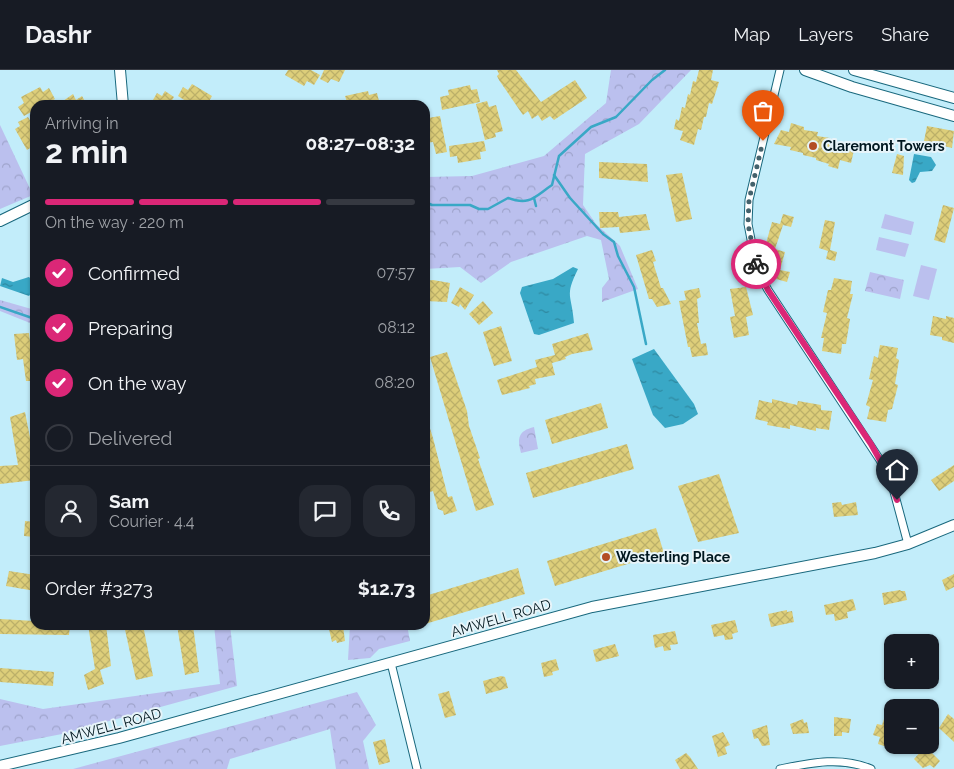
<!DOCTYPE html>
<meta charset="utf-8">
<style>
body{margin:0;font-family:Raleway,sans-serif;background:#242831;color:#f1f3f6;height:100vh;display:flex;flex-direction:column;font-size:19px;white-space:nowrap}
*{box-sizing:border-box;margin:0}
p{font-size:16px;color:#9ea1a6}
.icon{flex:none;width:28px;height:28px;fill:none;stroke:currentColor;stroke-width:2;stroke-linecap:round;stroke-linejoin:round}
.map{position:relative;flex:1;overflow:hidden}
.panel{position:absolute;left:30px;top:30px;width:400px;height:530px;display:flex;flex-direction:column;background:#171b24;border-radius:15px;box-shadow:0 1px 4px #0004}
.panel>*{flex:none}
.buttons{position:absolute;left:884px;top:564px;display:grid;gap:10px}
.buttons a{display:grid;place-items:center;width:55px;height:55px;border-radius:10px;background:#171b24;box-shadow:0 1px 4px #0004;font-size:25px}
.pin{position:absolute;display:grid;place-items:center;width:42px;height:42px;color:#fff;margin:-51px -21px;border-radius:50% 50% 50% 0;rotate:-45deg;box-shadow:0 0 5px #0007}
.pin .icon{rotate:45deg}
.courier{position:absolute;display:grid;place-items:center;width:50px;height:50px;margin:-25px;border:4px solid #db2777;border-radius:50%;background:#fff;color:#222;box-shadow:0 1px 6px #0007}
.head em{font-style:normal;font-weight:700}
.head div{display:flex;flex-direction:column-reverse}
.head{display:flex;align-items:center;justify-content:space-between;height:85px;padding:0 15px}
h1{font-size:32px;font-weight:700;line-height:38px}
.bar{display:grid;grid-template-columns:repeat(4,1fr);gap:8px 5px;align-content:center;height:60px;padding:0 15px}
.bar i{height:6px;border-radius:4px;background:#363941}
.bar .selected{background:#db2777}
.bar p{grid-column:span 4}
.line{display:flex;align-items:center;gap:12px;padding:0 15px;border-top:1px solid #363941}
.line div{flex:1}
.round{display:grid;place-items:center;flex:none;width:52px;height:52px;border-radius:15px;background:#242831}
ol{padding:0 15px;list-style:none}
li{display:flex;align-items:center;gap:15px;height:55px}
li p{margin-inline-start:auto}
li .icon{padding:5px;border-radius:50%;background:#db2777;color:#fff;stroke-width:4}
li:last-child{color:#9ea1a6}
li i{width:28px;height:28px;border:2px solid #363941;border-radius:50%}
header{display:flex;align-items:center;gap:30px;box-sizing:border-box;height:70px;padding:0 25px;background:#171b24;border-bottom:1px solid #363941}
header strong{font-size:24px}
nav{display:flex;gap:28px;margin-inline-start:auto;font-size:18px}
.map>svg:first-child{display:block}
.grass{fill:#bbc0ee}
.forest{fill:url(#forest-crowns)}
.water{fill:url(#water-ripples)}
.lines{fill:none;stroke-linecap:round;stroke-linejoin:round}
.stream{stroke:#39a8c6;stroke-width:2.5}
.building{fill:url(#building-cross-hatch)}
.street-casing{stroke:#19687d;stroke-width:9}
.secondary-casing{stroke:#19687d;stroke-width:12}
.street{stroke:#fff;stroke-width:7}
.secondary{stroke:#fff;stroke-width:10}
.done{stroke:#44626c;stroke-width:5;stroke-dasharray:0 9}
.route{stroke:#db2777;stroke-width:6}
.poi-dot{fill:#b34c26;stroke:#e7f4f9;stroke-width:2}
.labels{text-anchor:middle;stroke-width:4;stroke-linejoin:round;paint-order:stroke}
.poi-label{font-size:14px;font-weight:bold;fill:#00171f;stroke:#e7f4f9;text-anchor:start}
.street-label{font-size:14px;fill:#00171f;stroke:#e7f4f9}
</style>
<header>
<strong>Dashr</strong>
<nav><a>Map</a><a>Layers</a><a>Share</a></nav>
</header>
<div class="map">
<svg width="954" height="699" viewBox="0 0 954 699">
<defs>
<pattern id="forest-crowns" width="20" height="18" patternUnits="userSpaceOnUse" patternTransform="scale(1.25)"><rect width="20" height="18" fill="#bbc0ee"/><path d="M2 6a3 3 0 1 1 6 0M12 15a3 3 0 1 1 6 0" fill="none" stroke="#9fa4cc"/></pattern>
<pattern id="water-ripples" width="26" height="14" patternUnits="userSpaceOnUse" patternTransform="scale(1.25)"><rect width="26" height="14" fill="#39a8c6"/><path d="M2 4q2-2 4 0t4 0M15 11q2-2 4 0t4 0" fill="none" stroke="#2e88a0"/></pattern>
<pattern id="building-cross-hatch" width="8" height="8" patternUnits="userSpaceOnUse" patternTransform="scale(1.25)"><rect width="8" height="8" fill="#ddce7a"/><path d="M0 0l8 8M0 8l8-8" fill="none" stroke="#bcb069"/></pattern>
</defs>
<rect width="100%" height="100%" fill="#c2edfa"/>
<g class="grass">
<path d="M885,144L914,152L911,165L881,158Z"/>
<path d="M879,167L909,174L905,187L876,180Z"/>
<path d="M921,195L937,199L929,230L913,226Z"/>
</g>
<g class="forest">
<path d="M611,0H691L639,54L585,84L583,135L596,154L620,176L638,219L602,232V218L609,209L601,170L587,166L511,192L481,213L460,197L425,199V107L472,106L544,86L606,33Z"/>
<path d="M0,55L33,125L0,139Z"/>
<path d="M870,202L904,210L900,229L865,221Z"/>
<path d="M0,230L35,240V255L0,241Z"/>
<path d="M534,357L538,379L521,383C517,368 518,361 534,357Z"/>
<path d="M214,555H230L237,616L62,664L0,676V629L43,639L220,614Z"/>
<path d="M350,555H407L410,571L379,579L370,588L348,590Z"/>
<path d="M357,622L376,655L363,671L369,699H336L330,659L230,689L227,699H73Z"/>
</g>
<g class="water">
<path d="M914,84L931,87L936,95L932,101L920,102L915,112L912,113L909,110Z"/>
<path d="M573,197L578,199C564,227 572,224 574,253L539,265L534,264L520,223L522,217L553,209Z"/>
<path d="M29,207L34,212V220L29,226L0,216L2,208L13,212Z"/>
<path d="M654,279L694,334L698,344L683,354L665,358L653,345L632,289Z"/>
</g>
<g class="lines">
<g class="stream">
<path d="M554,105L570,128L603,164L614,172L618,186L634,217L646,274"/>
<path d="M534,128L536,136"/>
<path d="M425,132L432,135H470L479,139H488L508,128C530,136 534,127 552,115L559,86L591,57L616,47L652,10L665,0"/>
<path d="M0,237L35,249"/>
</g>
</g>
<g class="building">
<path d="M288,0H311L320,5L314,15L307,11L304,16L285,5Z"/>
<path d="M324,0H345L339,12L331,9L328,13L320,9Z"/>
<path d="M497,0H516L541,32L575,10L587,28L554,50L550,46L542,51L538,45L532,49L528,41L523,45L499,10L497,6L499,4Z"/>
<path d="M699,0H713L711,10L719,12L712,34L709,33L706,47H704L701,60L698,59L694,75L680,70L683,61L674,59L676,49L679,51L682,37L685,38L688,24L690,25L693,11L696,12Z"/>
<path d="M192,14L212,26L207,35H192L178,26L183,17L188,20Z"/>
<path d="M470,15L471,20L477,19L480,32L442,40L440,27L449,25L448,20Z"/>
<path d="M40,17L43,22L49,18L55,29L44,35H35V40L24,46L18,37L24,33L21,27Z"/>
<path d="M165,21L174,27L169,35H150L157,23L162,26Z"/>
<path d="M368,21L369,25L377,23L380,35H348L345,26Z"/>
<path d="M73,24L76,30L82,26L87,35H65L63,31Z"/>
<path d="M487,31L489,37L496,35L503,61L495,63L496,67L485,70L476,34Z"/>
<path d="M440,46L447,82L436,84L433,72L426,73L425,58L429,57L428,48Z"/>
<path d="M28,47L35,59V75L27,80L15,59L20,56L18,52Z"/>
<path d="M791,53L804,57V60L818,62L817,66L830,68V71L843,74V77L854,80L851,93L840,90L838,99L828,96L829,94L816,90V88L803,85V83L790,80L791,77L774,74L781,60L789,62Z"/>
<path d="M927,56L954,61L952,78L924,71Z"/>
<path d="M484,71L486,81L480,82L481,89L458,93L457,86L450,87L449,76Z"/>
<path d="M897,84L904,86L903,105L892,103Z"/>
<path d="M599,92L647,94L648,112L599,108Z"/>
<path d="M682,103L692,149L676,152L666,105Z"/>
<path d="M943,135L954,138L945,173L934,170Z"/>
<path d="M599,142H618L619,147L646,144L650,160L620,163L619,157L600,158Z"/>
<path d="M783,144L794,147L791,157L783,155L775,179L785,182L780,200L790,202L787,212L776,209L779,201L769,198L774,180L765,177L772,152L780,154Z"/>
<path d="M825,150L835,152L830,180L837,182L835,191L826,189L828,181L819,178Z"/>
<path d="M652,180L656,191L653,192L661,218H663L671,234L657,237L652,229H649L636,185Z"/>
<path d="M834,208L852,211L850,224H853L847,248L850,249L846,274H842L841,284L822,281L824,268H821L827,243L823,242L828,220H831Z"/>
<path d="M433,210L450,213L447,232L425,231V211Z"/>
<path d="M460,217L474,225L465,240L460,234L459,237L451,233Z"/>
<path d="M746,217L753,245L746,247L749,265L734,268L730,247L735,246L730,219Z"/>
<path d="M699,218L701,227L697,229L699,253H697L701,274L706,273L708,285L692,287L690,277H688L679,231L686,230L684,221Z"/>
<path d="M483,231L493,243L479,255L469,244Z"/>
<path d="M933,246L946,249V246L954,248V273L942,270V267L930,265Z"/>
<path d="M501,256L512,291L494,296L483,262Z"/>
<path d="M29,263L33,296H35V311H26L23,289L17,290L14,264Z"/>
<path d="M588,263L593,280L572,284L565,287L566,289L552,293L555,305L535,309L536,314L529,316L530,318L502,325L497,310L537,297L535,290L555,285L552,274Z"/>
<path d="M880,275L898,278L896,288L899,290L895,314L898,315L892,339L888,340L886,352L867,349L870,337L866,335L873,310L869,309L874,286L878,288Z"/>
<path d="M447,282L467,341L469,356L480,388L478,389L494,435L476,441L430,287Z"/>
<path d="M772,329L797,335L798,331L821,335V340L832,341L829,360L816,358V361L790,355V359L767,355L768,352L755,349L759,330L772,333Z"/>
<path d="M601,333L608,358L552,374L545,350Z"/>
<path d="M25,342L35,393V410L0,414V396L18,395L10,347Z"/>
<path d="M425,349H427L433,368L448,427L452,426L457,441L444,445L443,441L438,439L433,421L430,422L425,405Z"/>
<path d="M627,374L634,399L533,428L526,403Z"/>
<path d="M954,395V411L939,421L931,410Z"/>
<path d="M719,404L739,463L698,472L678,416Z"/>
<path d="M841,432L842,435L856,432L858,445L834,447L832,433Z"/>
<path d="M25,451L35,452V467L24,466Z"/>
<path d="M656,458L664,483L555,516L547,491Z"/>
<path d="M518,498L525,524L425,554V526Z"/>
<path d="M9,501L35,505V521L6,516Z"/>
<path d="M954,504V517L946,521L942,510Z"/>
<path d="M900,520L901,521H905L907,530L884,535L882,523Z"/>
<path d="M853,529L856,540L847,542L848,548L835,551L834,544L826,545L824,535Z"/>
<path d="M787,540V542L792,541L794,552L771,557L768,544Z"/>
<path d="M0,549L35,551V555H70L69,565L0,564Z"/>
<path d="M735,550L738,562L732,564L733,569L725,570L724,565L714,567L711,555Z"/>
<path d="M88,555H106L111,596L100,600L104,614L88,620L84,605L95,599Z"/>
<path d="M124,555H143L153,606L136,610Z"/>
<path d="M177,555H193L199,602L185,605Z"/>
<path d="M343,556L345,571L337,573L336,570L332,572L329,559Z"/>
<path d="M675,561L678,574L670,575L671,580L664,581L663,576L655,578L653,565Z"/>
<path d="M615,574L619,586L596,592L593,580Z"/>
<path d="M556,589L559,600L552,602L553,605L544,607L541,593Z"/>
<path d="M0,598L54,602L53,616L0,612Z"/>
<path d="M501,606L505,607L508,618L486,624L483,611Z"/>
<path d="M449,621L456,645L445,648L438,624Z"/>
<path d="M948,644L954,649V672L939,658Z"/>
<path d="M834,647L851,649L849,663L842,662V666H834Z"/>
<path d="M803,649L804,653L807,652L809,663L793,664L790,654Z"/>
<path d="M884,649L892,651V663L887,677L878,674L880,667L873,665L877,654L882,655Z"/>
<path d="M767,655L770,675L762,676L758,668L754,669L752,660Z"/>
<path d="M723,662L730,675L725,677L727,684L718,687L712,666Z"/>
<path d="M385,669L390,692L379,695L373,672Z"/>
<path d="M923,679L926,682L929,680L940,691L934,698L930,695L923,698L914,689Z"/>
<path d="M686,683L690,687L698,699H680L675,690Z"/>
</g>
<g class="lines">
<defs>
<g id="street">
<path d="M780,0L749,130L748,154L755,190L758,202L768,220L880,390L893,418L908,474"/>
<path d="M391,593L417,699"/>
<path d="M780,699C810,693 841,686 871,699"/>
</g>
<g id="secondary">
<path d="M120,0L123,35"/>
<path d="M805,0L852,17L954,46"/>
<path d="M854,0L954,28"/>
<path d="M0,151L35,134"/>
<path d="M0,696L119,668L592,537L875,483L908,474L954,455"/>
</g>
</defs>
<use href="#street" class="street-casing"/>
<use href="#secondary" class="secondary-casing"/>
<use href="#street" class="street"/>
<use href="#secondary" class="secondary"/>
</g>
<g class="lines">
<path class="done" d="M756,194L748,154L749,130L763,71"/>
<path class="route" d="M756,194L768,220L871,374L886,401L897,430"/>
</g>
<g class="poi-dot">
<circle cx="813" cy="76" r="5"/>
<circle cx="606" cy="487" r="5"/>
</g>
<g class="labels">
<g class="poi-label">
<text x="823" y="81">Claremont Towers</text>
<text x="616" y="492">Westerling Place</text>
</g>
<g class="street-label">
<text transform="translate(501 548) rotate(-16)" y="5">AMWELL ROAD</text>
<text transform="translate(111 656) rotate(-15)" y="5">AMWELL ROAD</text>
</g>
</g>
</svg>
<div class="buttons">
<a>+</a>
<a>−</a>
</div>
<div class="pin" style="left:763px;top:71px;background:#ea580c"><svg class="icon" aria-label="bag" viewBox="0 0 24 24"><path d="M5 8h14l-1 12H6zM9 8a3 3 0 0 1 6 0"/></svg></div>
<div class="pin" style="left:897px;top:430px;background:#1f2937"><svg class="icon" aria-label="home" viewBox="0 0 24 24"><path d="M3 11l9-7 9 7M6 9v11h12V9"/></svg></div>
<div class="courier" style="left:756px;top:194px"><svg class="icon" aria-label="bike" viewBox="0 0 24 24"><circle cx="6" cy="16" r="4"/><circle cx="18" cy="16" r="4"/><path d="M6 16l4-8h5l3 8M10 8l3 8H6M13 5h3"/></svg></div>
<section class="panel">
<div class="head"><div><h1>2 min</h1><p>Arriving in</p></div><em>08:27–08:32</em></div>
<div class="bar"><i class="selected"></i><i class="selected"></i><i class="selected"></i><i></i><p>On the way · 220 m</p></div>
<ol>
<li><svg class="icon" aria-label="check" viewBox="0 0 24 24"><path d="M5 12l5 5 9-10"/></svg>Confirmed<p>07:57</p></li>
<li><svg class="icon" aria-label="check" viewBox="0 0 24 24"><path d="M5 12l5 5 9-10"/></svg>Preparing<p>08:12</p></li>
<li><svg class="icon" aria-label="check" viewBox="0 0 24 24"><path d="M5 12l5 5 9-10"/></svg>On the way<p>08:20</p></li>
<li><i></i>Delivered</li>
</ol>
<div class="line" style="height:90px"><a class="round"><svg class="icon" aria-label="person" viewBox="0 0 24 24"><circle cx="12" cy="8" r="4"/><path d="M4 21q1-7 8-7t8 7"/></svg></a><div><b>Sam</b><p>Courier · 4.4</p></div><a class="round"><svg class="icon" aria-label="chat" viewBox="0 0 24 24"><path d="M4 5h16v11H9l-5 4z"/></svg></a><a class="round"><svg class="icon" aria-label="phone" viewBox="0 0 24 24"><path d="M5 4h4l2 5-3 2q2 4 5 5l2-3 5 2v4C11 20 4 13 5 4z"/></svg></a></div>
<div class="line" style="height:65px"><div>Order #3273</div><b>$12.73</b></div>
</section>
</div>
